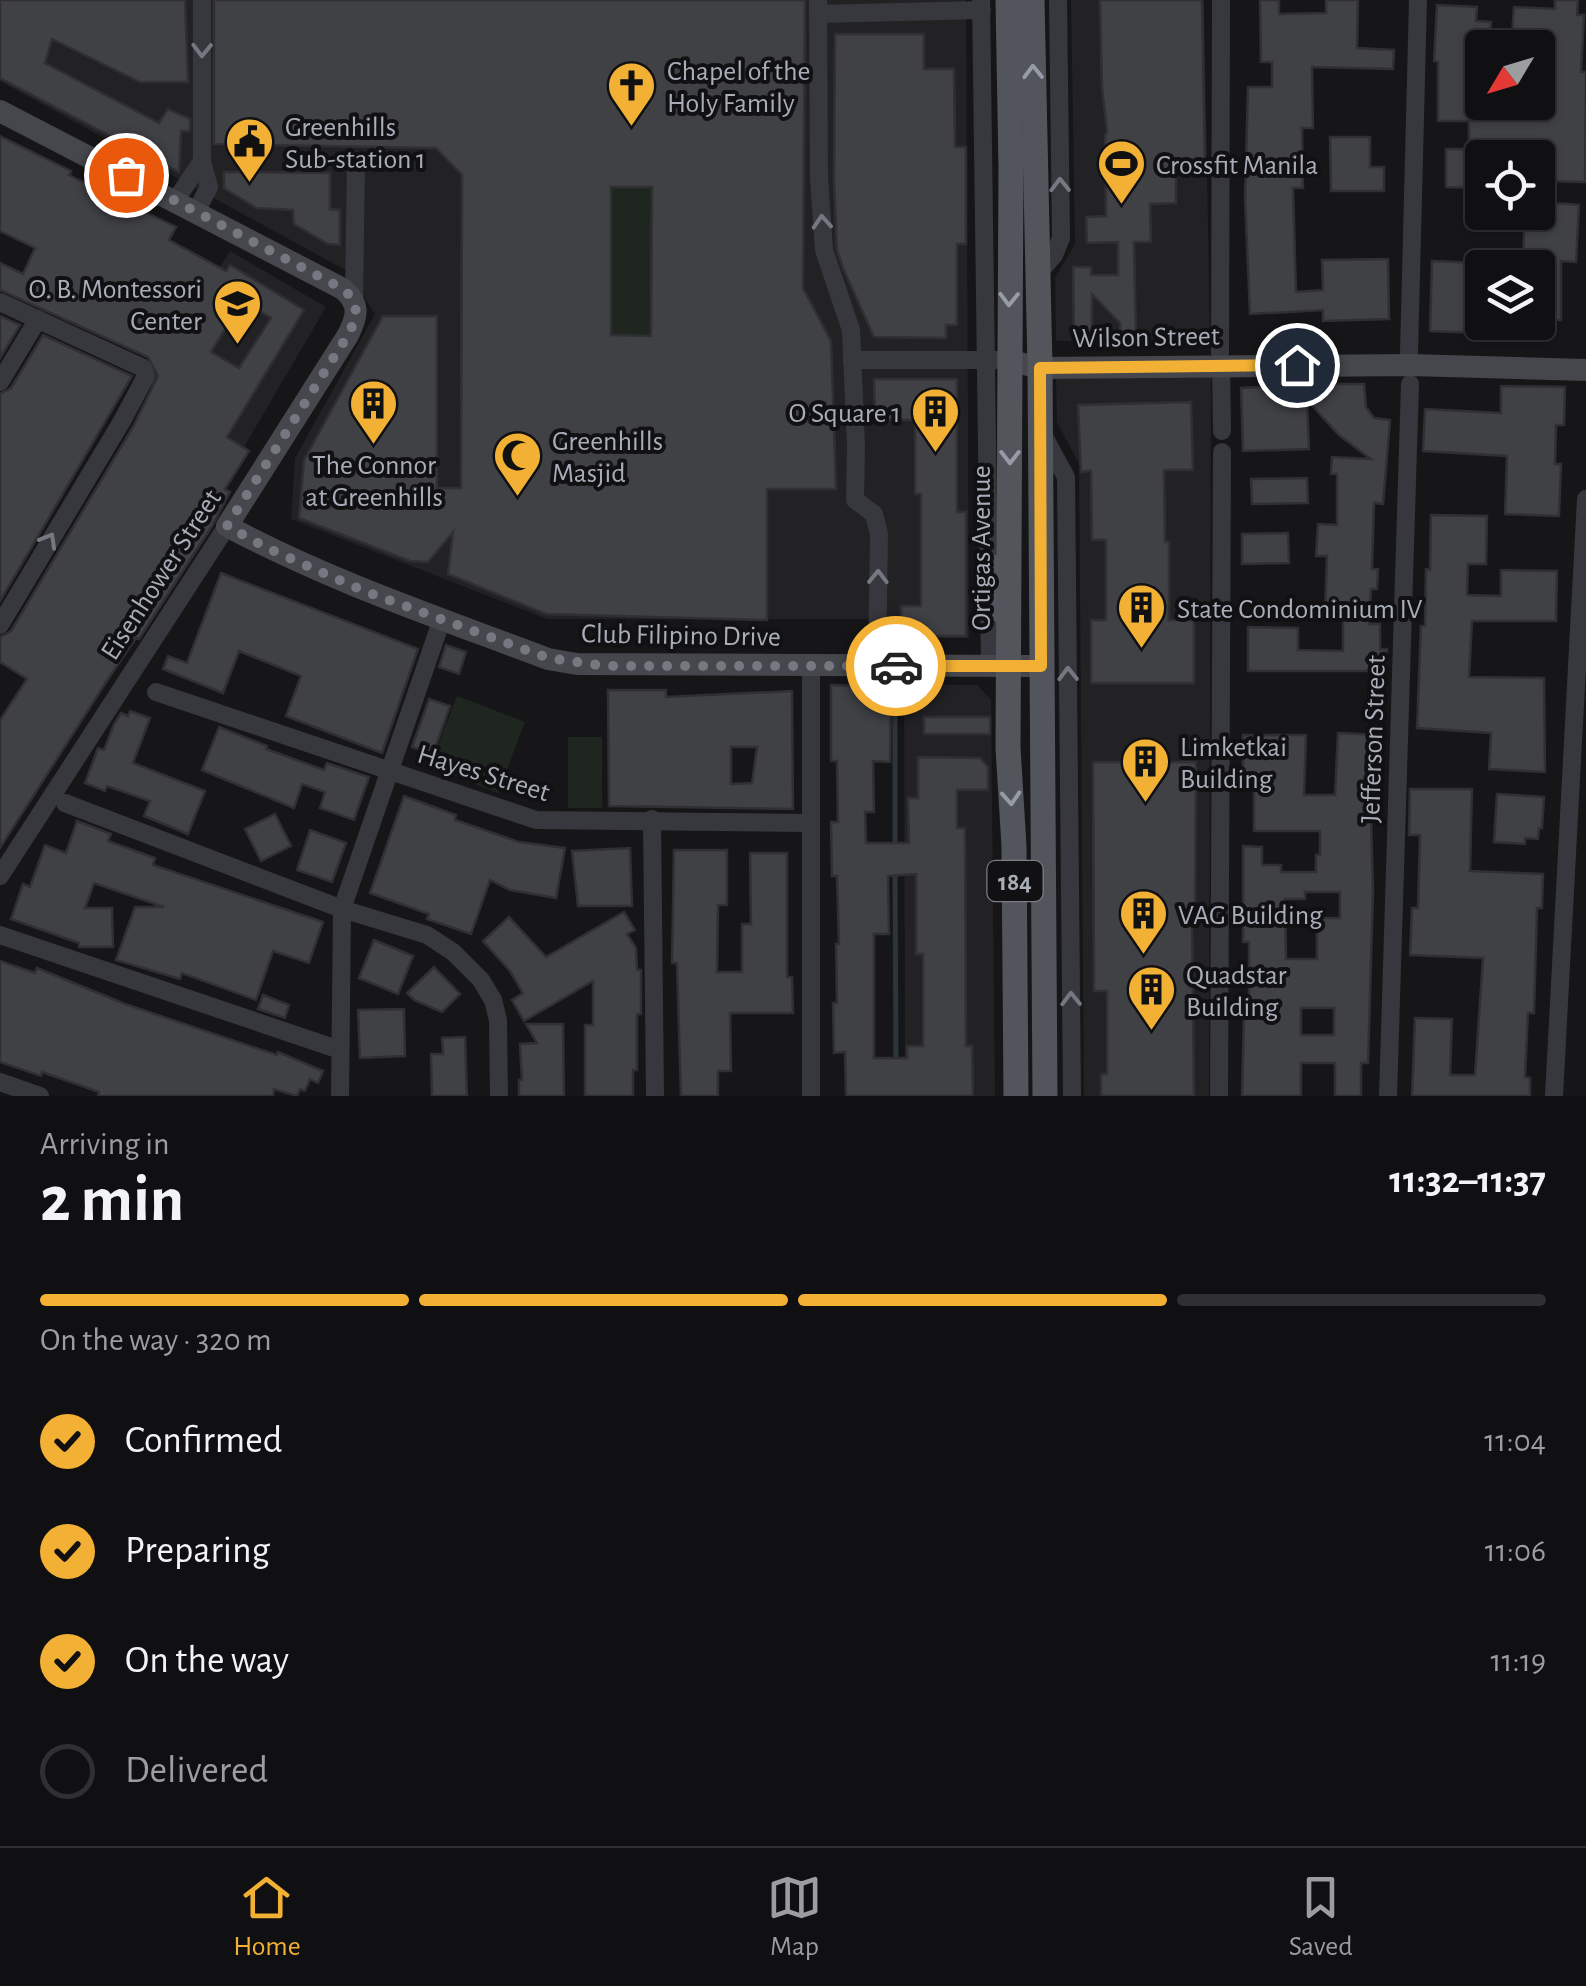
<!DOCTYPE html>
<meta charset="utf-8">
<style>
body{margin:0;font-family:"Alegreya Sans",sans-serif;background:#19191b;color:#f1f3f6;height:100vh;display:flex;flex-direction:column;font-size:38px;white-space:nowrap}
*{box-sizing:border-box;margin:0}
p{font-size:32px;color:#9c9d9f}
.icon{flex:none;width:55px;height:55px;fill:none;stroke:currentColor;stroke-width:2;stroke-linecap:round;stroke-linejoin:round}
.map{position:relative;height:1096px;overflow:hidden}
.details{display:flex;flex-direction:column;background:#101012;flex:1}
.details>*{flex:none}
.needle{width:65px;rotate:232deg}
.tools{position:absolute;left:1465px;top:30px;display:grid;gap:20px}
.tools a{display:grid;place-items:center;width:90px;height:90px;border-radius:10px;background:#101012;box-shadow:0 2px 8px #0004,0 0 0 2px #303032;font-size:50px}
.pin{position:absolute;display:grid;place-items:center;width:85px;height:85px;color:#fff;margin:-42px;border:5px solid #fff;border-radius:50%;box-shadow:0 2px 10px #0007}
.courier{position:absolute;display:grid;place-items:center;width:100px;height:100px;margin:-50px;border:8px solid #f2b134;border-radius:50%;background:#fff;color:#222;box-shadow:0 2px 12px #0007}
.overview em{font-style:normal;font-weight:700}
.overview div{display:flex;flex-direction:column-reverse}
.overview{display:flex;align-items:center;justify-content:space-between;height:170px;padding:0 40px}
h1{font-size:65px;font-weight:700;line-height:75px}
.bar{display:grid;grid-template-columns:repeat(4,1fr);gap:15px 10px;align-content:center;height:120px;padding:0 40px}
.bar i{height:12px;border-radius:8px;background:#303032}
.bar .current{background:#f2b134}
.bar p{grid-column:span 4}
ol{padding:0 40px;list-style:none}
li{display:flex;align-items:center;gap:30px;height:110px}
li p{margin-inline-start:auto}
li .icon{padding:10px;border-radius:50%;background:#f2b134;color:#111;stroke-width:4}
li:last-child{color:#9c9d9f}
li i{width:55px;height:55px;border:5px solid #303032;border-radius:50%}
.tab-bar{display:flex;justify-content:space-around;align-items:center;height:140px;border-top:2px solid #303032;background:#101012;font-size:28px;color:#9c9d9f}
.tab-bar a{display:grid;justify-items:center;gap:5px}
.tab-bar .current{color:#f2b134}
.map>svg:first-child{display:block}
.built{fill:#222225}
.green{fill:#1e261f}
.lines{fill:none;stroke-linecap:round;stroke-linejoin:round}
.stream{stroke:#2c353c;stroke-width:5}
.building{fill:#404145;stroke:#303034;stroke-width:2.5;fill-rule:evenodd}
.street{stroke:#37383d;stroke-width:18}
.secondary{stroke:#45474d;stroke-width:22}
.primary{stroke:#53555c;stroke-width:25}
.oneway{stroke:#757881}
.oneway2{stroke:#979ba6}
.done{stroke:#757880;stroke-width:10;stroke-dasharray:0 18}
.route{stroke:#f2b134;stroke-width:12}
.labels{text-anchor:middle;stroke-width:8;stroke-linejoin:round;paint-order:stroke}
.shield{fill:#111113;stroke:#7b7e86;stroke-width:2.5}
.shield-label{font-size:25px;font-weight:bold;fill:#a8adb8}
.poi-label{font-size:28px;fill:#a8adb8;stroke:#111113;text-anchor:start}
.street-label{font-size:28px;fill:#a8adb8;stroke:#111113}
</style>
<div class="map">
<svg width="1586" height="1096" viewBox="0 0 1586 1096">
<rect width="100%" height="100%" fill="#161618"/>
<g class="built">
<path d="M0,0H966L969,638H900L899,619H547L291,519L295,458L375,314L347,271L0,81Z"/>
<path d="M1071,0H1204L1210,339L1056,341L1055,278L1075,244Z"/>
<path d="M230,251L326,307L244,447L148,385Z"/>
<path d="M1056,375L1211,377L1209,1096H1084L1079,464L1057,422Z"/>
<path d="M904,685H977L991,700L995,1096H905Z"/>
</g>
<g class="green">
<path d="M611,187H652L651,336L611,335Z"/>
<path d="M457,696L525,722L498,793L430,766Z"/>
<rect x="568" y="737" width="34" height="71"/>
</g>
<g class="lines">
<g class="stream">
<path d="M895,694V846"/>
<path d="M895,872L896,1061"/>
</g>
</g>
<g class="building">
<path d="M0,0H185L188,82H140L52,39L45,63L159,123L168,109L190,119V131H181L179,172L0,78Z"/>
<path d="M214,0H805L803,288L831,341L836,489H767V620L546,614L448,574L453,532L428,562L410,561L299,518L304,460L383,316H437V488H461L462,175L436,148L214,144ZM611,187H652L651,336L611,335Z"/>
<path d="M1100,0H1202L1205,167L1176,168V203L1150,204L1151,242H1134L1136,338H1121L1120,323L1092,294V333H1074L1073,267H1091V275H1118V242L1087,243L1086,217L1106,216L1105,136L1107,131L1102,87Z"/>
<path d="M1260,0H1279V14L1326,13V0H1358L1357,48L1394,50L1393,69L1312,67L1313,128H1302L1303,188H1293L1296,292L1323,290L1322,260L1388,259L1389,319L1323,321V310L1250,314L1245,198L1248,87H1272V62H1261Z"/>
<path d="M1555,0H1578L1577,15H1584L1581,72H1586L1585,182L1538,181V158H1482V180H1473V188L1446,187V149H1469V121H1438V62L1434,61L1437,5L1477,7L1476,21L1491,22L1489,48H1482V102H1538V48H1511L1514,7L1555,9Z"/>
<path d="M835,34H924V69H954L955,147H966V244H957V325H946V338L874,337L843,268L837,250L834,182Z"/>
<path d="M0,136L71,171L69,175L176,227L169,240L226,271L230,265L304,310L227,437L249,451L225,489L230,492L212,526L139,639L136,638L110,676L0,848V720L27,679L0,662V637L11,631L133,427L158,376L148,357L0,290V263L23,274L35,248L0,231ZM242,300L271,318L239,368L211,352L227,326L221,322L233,302L238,305Z"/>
<path d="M1330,137H1370V167H1384V191H1331Z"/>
<path d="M224,172L330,173V209L340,210V245L328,244L294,224L293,210L256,208L224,188Z"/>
<path d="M1538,202L1579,205L1576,262L1561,261V320L1538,319V259H1523L1525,212H1538Z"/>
<path d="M1432,261L1482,263V333L1430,331Z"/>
<path d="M0,316L20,325L0,358Z"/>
<path d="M43,335L132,376L0,601V394L11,388Z"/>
<path d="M874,379H957V512H966V636H901V606H921V494H915V420H875Z"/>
<path d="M1323,384H1364L1366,407L1374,418L1390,420L1383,504L1374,503L1372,569H1378L1377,589H1371L1369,624H1380V649H1387L1386,671H1248V627L1298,628V650L1343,651V615L1325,614L1327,556H1316L1318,524L1337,525V474H1331L1332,457L1371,459L1339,435L1307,400L1309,449L1243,451L1241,388Z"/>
<path d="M1501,386L1565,387L1564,425H1556L1555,464H1561L1559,516L1505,514L1507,456L1423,451L1425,409L1501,413Z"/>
<path d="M1191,402L1193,470H1164L1165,542H1169V620H1194V683H1091V620H1106V540H1092L1091,471L1081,472L1078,405Z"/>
<path d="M1307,478L1308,503L1252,504L1251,479Z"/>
<path d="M1431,515L1487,516L1486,564H1468L1467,595L1501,596V570L1557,571L1556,621H1472L1469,677L1544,678L1545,772L1489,769L1491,733L1417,728L1421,626H1425L1426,569L1430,570Z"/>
<path d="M1288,533L1289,563L1242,564V534Z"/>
<path d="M221,573L418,649L382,753L286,716L301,676L239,651L223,693L163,669L168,656L187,663Z"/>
<path d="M446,645L466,652L459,674L439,667Z"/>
<path d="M831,685L891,687L890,762L873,761L874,812H865L866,843H909L908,798H918V757L980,758L988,767V790H957V828H965L966,1046H972L973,1096H846L845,1052L834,1053L833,1003H837L836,944H839L837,876H832L831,822H838L837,761H831ZM916,874V954H923V1046H907V1058H874V934H889L888,876Z"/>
<path d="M608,690H666V697L792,691L793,809L609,806ZM731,747H757L752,783L731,784Z"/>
<path d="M429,699L450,706L433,754L412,747Z"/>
<path d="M130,711L150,718L133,763L205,791L188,834L144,816L150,801L107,786L105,791L85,783L98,748L104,750L114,724L121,713L128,716Z"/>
<rect x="924" y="717" width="66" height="17"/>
<path d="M219,727L267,746L266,749L324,770L327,763L369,777L354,820L320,808L325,792L302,784L294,808L202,770Z"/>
<path d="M1338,733L1379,735L1377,778H1370L1373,892L1368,1063H1361V1096H1335V1063H1301V1096H1242L1244,1015H1249V942H1243V846L1262,847V865H1281V872H1316V855H1320V831H1254V780H1243V735H1306L1304,795H1335ZM1305,892H1340V918H1317V959H1286L1285,899H1305ZM1301,1008H1334V1035H1301Z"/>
<path d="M1093,762H1196L1195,916H1192L1194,1096H1101V1074H1107V991H1094Z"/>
<path d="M1410,789H1472L1470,871L1543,874L1542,908H1537L1534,1013H1528L1525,1077L1530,1078V1096H1412L1415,1018L1452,1019L1450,1075H1475L1483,958L1410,955L1412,908H1418L1420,835H1409Z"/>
<path d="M1497,794L1544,797L1542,828H1539L1538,839L1525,838V844L1494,842Z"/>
<path d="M404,796L456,815L455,820L519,842L565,848L556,898L510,890L490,880L471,934L427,919L429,914L370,893Z"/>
<path d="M275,814L291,846L261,861L245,829Z"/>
<path d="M77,821L111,834L108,841L155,858L153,865L323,922L309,963L273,951L256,1000L182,973L180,979L116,960L135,907H164L94,883L85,908H112L113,947H79V943L11,919L23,884L30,887L45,845L66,853Z"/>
<path d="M310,830L346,843L332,882L297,870Z"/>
<path d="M630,848L632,906H578L572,851Z"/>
<path d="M674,850H727V905H718L717,972H742V924H751L750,853H787V977H792L793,1013H730L731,1071H718V1096H681L677,963H672Z"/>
<path d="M624,912L635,930L627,934L636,948L637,970H641V1014H637V1070H633V1096H585V1025H593V981L524,1021L512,1000L523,993L510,971L483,941L509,917L546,957Z"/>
<path d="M374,940L413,956L398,994L359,978Z"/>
<path d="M0,961L35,973L37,968L125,1004L277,1055L278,1052L323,1071L318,1083L310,1079L305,1091L300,1089L297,1096L274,1089L273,1096H98L99,1092L42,1072L41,1076L0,1062Z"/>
<path d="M434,967L460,994L442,1012L414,1000L407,993Z"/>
<path d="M263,995L289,1005L285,1018L258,1009Z"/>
<path d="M404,1009L405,1056L360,1058L358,1010Z"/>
<path d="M526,1024H563L564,1096H519V1080H522L520,1044L537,1043Z"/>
<path d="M465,1037L467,1096H432L431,1054H443L442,1038Z"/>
</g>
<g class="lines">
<g class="street">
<path d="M818,0L819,178L824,250L851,330L856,445L855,500L874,514L879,534L877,666"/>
<path d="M981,0L990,665"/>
<path d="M818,14L982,10"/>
<path d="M175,201L202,161"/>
<path d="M196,212L209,187L202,161V0"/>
<path d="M1037,275L1054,255L1061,238L1058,0"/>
<path d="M354,299L356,160"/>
<path d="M0,302L143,368L146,376L122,421L0,625"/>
<path d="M1220,353L1221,0"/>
<path d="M1409,353L1418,0"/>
<path d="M852,360H997"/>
<path d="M1221,365L1222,431"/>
<path d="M0,382L38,319"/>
<path d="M1042,433L1066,477L1072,1096"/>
<path d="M811,666V1096"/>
<path d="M156,692L536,820L810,823"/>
<path d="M65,803L342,909L427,935L453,952L481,980L493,1000L498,1020L499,1096"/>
<path d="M652,819L655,1096"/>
<path d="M0,876L227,526"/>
<path d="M0,935L340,1050"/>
<path d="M0,1082L40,1096"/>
<path d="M340,1096L342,909L442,619"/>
<path d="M1219,1096L1222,452"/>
<path d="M1388,1096L1410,384"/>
<path d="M1554,1096L1586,499"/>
</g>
<g class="secondary">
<path d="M0,111L343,289C360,304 358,315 348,335L227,526C329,581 440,618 548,659L577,664L1041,666"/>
<path d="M1008,360L1040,368L1410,365L1586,370"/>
</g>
<g class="primary">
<path d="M1008,0L1011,168L1008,748L1014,846L1016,1096"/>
<path d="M1032,0L1040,368L1045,1096"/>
<path d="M990,566L998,609"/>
</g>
</g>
<defs><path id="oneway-chevron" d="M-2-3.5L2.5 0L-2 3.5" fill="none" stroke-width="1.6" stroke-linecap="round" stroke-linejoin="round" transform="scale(2.5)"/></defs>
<g class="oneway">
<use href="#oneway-chevron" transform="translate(202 50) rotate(91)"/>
<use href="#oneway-chevron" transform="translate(1060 185) rotate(-91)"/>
<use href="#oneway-chevron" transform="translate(822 222) rotate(-94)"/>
<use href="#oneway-chevron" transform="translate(49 540) rotate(-60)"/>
<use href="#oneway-chevron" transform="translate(878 577) rotate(-89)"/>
<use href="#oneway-chevron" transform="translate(1068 674) rotate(-91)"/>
<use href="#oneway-chevron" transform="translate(1071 999) rotate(-91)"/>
</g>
<g class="oneway2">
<use href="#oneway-chevron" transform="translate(1033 72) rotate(-91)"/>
<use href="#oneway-chevron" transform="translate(1009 299) rotate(91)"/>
<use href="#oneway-chevron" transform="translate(1010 457) rotate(90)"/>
<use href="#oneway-chevron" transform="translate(1011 798) rotate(86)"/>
</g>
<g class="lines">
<path class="done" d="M126,175L343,289C360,304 358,315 348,335L227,526L267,548L364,591L548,658L605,666H896"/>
<path class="route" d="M896,666H1041L1040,368L1297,365"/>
</g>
<defs>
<symbol id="church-pin" viewBox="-11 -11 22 30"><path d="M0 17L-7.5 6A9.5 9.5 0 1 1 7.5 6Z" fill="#f2b134" stroke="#111113"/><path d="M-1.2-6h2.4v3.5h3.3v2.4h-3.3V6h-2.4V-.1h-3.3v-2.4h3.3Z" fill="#111"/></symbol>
<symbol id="civic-pin" viewBox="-11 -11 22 30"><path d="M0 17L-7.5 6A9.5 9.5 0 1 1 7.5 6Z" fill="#f2b134" stroke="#111113"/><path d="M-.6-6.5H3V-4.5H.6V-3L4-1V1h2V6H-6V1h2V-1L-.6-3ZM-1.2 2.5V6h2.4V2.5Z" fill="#111"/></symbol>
<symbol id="stadium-pin" viewBox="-11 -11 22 30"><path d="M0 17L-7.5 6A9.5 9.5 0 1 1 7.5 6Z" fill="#f2b134" stroke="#111113"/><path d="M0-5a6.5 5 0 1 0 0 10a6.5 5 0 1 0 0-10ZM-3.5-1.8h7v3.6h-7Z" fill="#111"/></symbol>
<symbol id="school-pin" viewBox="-11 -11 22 30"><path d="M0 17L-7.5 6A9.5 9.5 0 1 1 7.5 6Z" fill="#f2b134" stroke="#111113"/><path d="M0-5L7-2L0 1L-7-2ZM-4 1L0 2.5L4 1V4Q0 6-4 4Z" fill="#111"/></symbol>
<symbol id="building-pin" viewBox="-11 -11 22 30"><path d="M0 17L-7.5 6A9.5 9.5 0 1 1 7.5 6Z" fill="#f2b134" stroke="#111113"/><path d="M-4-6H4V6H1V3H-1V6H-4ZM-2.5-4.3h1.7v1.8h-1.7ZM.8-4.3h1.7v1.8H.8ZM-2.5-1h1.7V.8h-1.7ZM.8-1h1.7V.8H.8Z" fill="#111"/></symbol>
<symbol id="mosque-pin" viewBox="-11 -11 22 30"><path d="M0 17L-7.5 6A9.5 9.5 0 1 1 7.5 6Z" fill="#f2b134" stroke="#111113"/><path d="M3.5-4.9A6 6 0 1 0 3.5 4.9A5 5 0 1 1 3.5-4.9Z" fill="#111"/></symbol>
</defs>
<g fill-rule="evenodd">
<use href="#church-pin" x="604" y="58" width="55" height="75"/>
<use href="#civic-pin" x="222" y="114" width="55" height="75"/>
<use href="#stadium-pin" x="1094" y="136" width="55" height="75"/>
<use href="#school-pin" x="210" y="276" width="55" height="75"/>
<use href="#building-pin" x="346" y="376" width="55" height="75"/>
<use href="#building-pin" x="908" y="384" width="55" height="75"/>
<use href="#mosque-pin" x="490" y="428" width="55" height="75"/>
<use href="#building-pin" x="1114" y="580" width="55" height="75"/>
<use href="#building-pin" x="1118" y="734" width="55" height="75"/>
<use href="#building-pin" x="1116" y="886" width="55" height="75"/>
<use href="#building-pin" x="1124" y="962" width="55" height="75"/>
</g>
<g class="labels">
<rect class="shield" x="987.5" y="861" width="55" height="40" rx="8"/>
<g class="shield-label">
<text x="1015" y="890">184</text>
</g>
<g class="poi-label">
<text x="667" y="80">Chapel of the<tspan x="667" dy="32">Holy Family</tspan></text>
<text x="285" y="136">Greenhills<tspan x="285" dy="32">Sub-station 1</tspan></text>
<text x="1156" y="174">Crossfit Manila</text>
<text x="202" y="298" text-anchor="end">O. B. Montessori<tspan x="202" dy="32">Center</tspan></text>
<text x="901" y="422" text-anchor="end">O Square 1</text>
<text x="552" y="450">Greenhills<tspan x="552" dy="32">Masjid</tspan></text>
<text x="374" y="474" text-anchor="middle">The Connor<tspan x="374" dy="32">at Greenhills</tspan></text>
<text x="1177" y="618">State Condominium IV</text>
<text x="1180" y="756">Limketkai<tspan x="1180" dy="32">Building</tspan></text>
<text x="1178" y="924">VAG Building</text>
<text x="1186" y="984">Quadstar<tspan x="1186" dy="32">Building</tspan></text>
</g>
<g class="street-label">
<text transform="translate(1146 336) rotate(-1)" y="10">Wilson Street</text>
<text transform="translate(980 548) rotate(-90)" y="10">Ortigas Avenue</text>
<text transform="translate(160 574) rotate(-57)" y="10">Eisenhower Street</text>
<text transform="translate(681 634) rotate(1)" y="10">Club Filipino Drive</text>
<text transform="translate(1372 739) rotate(-88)" y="10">Jefferson Street</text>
<text transform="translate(484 772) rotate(17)" y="10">Hayes Street</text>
</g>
</g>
</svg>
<div class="tools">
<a><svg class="needle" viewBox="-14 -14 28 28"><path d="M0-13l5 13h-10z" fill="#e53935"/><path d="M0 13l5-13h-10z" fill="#9c9d9f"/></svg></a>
<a><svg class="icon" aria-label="locate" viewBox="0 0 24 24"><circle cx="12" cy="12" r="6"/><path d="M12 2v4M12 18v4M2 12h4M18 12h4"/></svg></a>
<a><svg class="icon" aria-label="layers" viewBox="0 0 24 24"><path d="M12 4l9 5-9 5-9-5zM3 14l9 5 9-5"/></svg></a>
</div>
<div class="pin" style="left:126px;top:175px;background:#ea580c"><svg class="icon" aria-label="bag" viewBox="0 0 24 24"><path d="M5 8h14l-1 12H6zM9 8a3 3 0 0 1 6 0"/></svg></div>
<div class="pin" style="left:1297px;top:365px;background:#1f2937"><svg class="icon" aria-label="home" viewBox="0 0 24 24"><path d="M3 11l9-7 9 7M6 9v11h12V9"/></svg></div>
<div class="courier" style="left:896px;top:666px"><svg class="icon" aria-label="car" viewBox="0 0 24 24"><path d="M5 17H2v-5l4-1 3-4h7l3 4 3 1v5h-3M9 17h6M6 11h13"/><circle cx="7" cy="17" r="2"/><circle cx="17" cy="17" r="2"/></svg></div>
</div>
<section class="details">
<div class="overview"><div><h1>2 min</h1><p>Arriving in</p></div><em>11:32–11:37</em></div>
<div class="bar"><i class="current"></i><i class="current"></i><i class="current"></i><i></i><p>On the way · 320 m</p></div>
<ol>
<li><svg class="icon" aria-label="check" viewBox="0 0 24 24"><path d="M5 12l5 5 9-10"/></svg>Confirmed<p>11:04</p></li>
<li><svg class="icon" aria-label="check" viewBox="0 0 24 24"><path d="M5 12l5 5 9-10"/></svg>Preparing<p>11:06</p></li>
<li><svg class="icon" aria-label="check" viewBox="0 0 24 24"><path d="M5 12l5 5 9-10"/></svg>On the way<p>11:19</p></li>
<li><i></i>Delivered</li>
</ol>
</section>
<nav class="tab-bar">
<a class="current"><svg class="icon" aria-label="home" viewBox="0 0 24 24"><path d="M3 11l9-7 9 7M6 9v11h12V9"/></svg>Home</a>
<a><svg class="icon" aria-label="map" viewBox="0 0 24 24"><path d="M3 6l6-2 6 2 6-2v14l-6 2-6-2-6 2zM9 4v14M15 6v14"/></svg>Map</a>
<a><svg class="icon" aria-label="saved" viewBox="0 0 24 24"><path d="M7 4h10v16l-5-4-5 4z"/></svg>Saved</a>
</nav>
